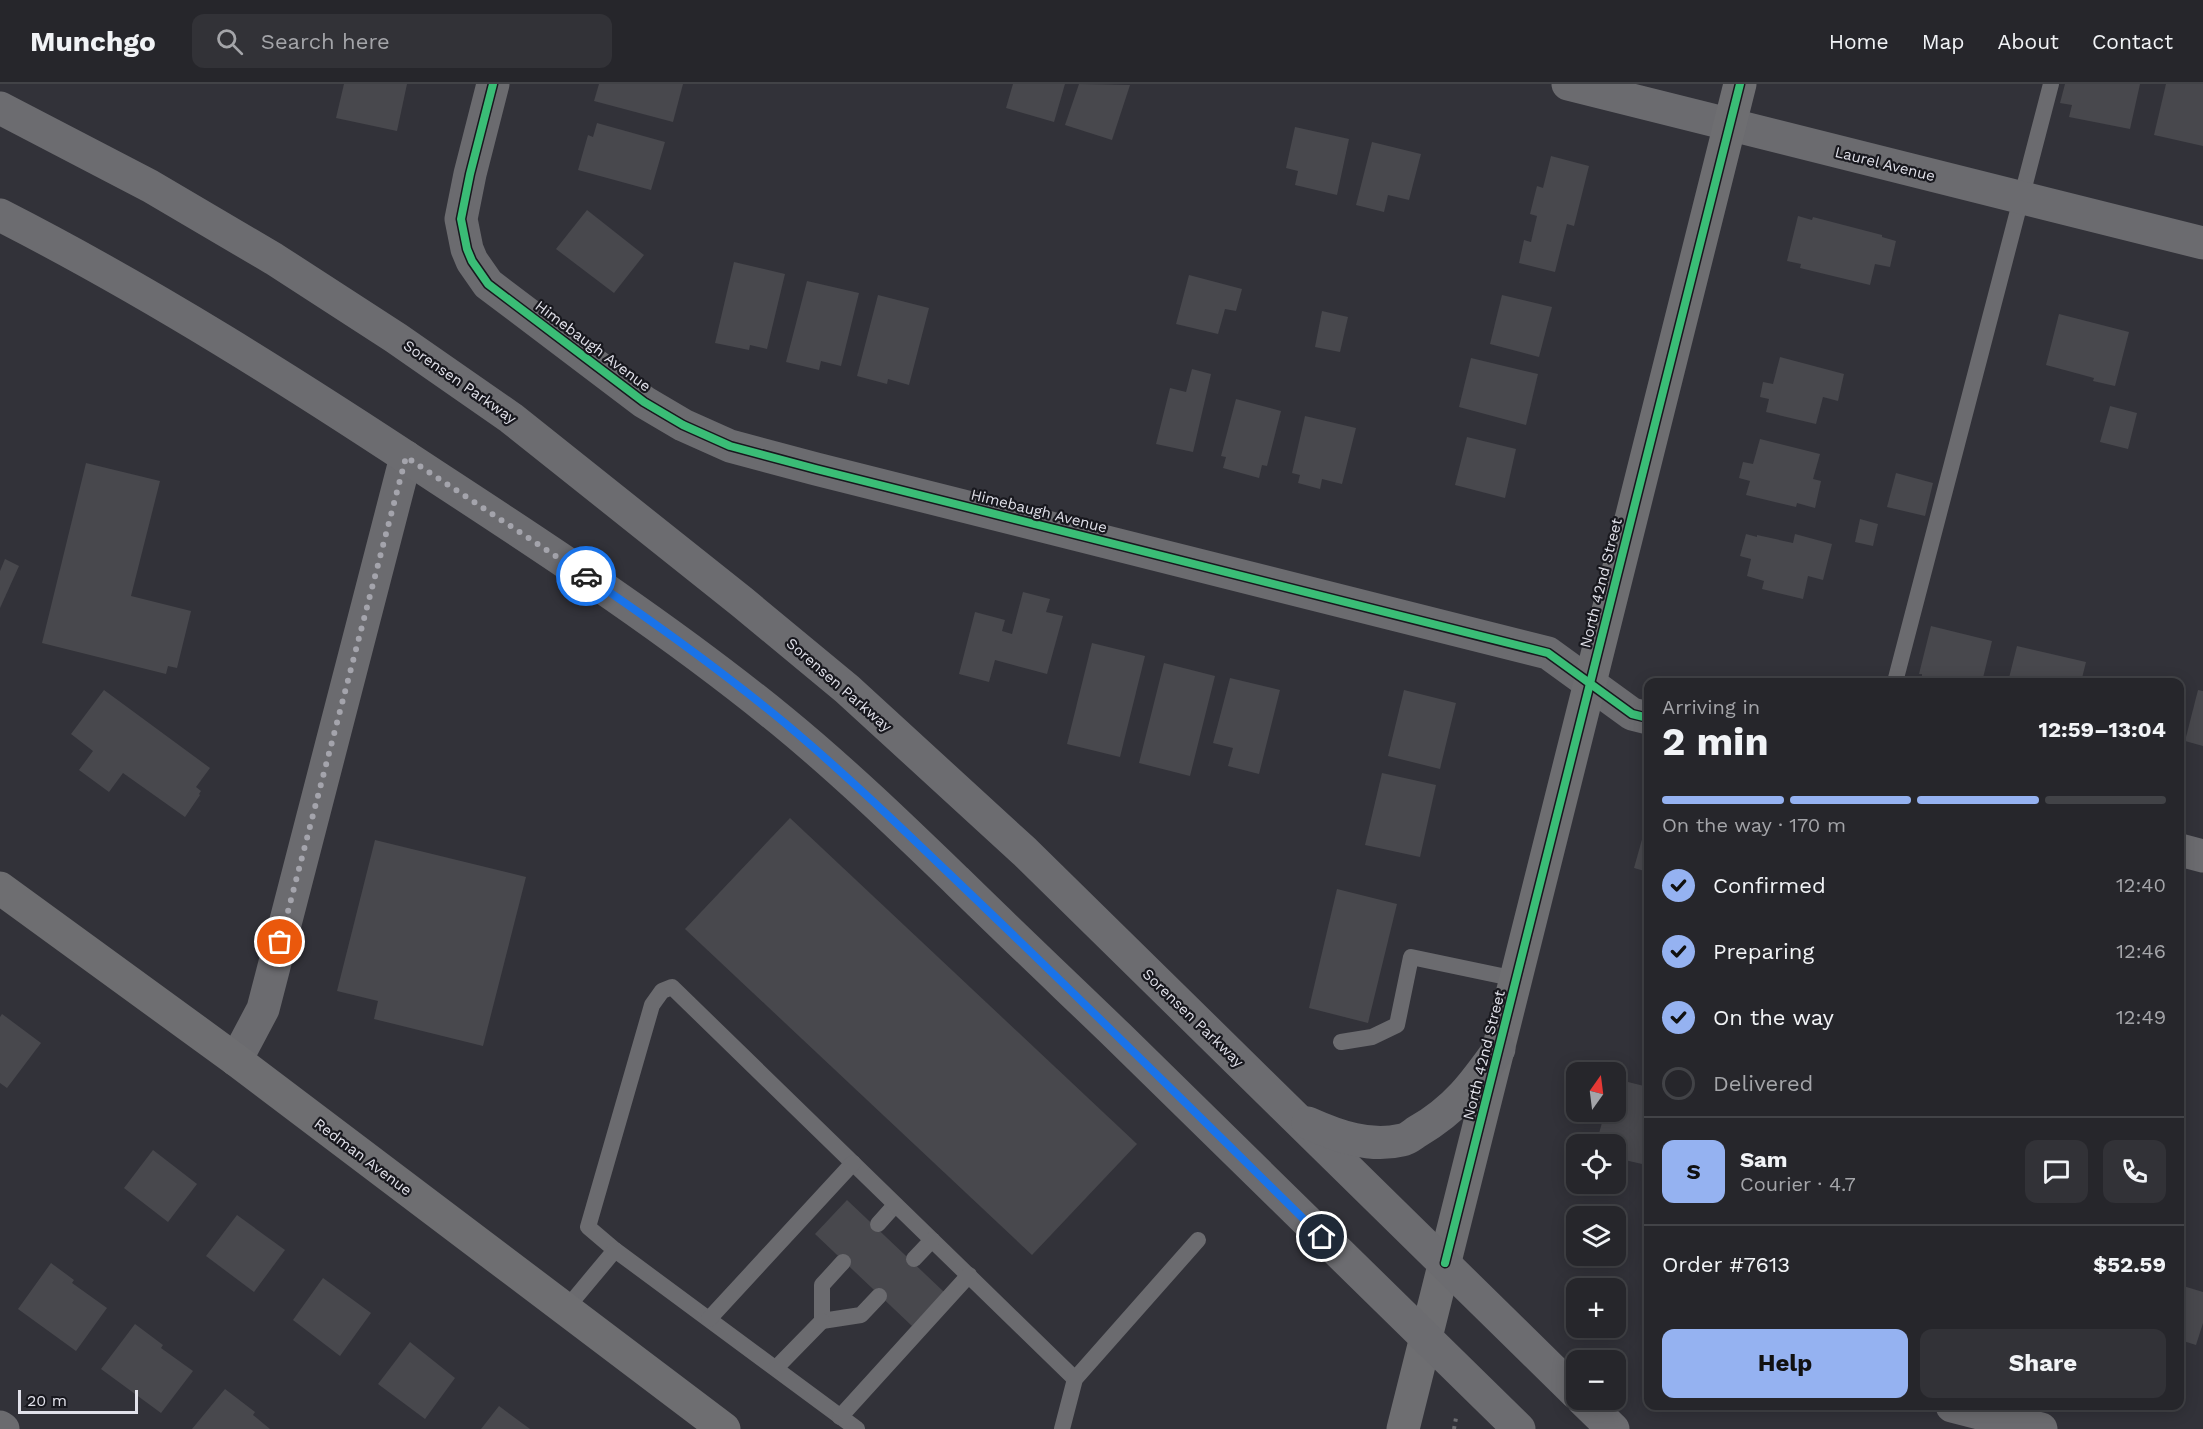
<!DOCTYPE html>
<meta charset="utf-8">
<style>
body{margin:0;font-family:"Work Sans",sans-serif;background:#323237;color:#f1f3f6;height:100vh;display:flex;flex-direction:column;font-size:22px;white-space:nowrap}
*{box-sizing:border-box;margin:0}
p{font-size:20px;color:#a4a5a9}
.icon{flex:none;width:33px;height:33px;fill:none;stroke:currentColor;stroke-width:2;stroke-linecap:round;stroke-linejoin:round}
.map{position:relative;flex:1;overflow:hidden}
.details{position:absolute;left:1644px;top:594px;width:540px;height:732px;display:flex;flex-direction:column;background:#26262b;border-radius:12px;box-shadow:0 3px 15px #0003,0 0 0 2px #424347}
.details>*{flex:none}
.needle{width:39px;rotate:14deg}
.fabs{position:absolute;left:1566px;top:978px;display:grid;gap:12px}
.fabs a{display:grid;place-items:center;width:60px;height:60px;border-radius:12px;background:#26262b;box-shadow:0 3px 15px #0003,0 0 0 2px #424347;font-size:30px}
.scale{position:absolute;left:18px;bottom:15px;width:120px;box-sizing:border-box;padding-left:6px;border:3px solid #e1e1ea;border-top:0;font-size:16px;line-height:21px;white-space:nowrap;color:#e1e1ea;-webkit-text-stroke:4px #18181e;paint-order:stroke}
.pin{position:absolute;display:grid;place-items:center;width:51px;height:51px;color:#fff;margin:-26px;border:3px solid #fff;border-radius:50%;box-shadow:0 2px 6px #0007}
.courier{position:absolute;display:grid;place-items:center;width:60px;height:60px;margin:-30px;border:4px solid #1a73e8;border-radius:50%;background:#fff;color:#222;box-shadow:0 2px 8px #0007}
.headline em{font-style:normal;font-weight:700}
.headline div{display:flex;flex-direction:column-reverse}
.headline{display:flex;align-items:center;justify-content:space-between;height:102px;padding:0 18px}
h1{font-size:39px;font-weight:700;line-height:45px}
.bar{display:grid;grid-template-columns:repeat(4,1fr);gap:9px 6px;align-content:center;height:72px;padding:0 18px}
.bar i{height:8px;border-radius:4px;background:#424347}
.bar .current{background:#95b2f1}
.bar p{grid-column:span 4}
.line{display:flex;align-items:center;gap:15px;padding:0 18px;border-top:2px solid #424347}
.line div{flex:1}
.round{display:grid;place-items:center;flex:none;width:63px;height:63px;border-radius:12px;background:#323237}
ol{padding:0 18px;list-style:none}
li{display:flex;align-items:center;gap:18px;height:66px}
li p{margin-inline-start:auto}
li .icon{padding:6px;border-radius:50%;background:#95b2f1;color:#111;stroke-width:4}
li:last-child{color:#a4a5a9}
li i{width:33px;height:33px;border:3px solid #424347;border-radius:50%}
.button{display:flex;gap:12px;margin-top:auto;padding:12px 18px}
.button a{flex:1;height:69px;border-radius:12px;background:#95b2f1;color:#111;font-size:24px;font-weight:700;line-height:69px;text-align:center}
.button a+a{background:#323237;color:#f1f3f6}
header{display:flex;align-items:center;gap:36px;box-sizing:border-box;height:84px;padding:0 30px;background:#26262b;border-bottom:2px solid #424347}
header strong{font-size:28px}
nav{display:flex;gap:33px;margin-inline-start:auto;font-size:21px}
.search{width:420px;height:54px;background:#323237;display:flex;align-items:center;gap:15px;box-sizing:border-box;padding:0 21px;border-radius:12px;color:#a4a5a9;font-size:22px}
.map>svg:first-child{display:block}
.building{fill:#48484d}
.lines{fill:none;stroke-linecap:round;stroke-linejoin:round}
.path{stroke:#6b6b6f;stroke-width:4;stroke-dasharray:3 4.5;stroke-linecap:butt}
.lane{stroke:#6b6b6f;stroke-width:16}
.street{stroke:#6b6b6f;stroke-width:33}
.secondary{stroke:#6e6e71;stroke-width:33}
.primary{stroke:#6c6c70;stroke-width:33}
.cycleway-casing{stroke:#18181e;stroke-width:11}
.cycleway{stroke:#3abd76;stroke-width:8}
.done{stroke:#a4a4ac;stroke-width:6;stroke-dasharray:0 10.8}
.route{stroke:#1a73e8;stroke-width:8}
.labels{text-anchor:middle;stroke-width:4.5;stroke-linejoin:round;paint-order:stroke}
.street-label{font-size:15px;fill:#e1e1ea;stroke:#18181e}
</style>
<header>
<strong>Munchgo</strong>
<div class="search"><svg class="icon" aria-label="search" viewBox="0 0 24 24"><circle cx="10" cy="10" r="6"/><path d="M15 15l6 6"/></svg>Search here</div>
<nav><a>Home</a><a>Map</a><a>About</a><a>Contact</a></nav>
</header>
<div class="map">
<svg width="2203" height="1345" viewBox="0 0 2203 1345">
<rect width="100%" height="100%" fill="#323239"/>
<g class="building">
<path d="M344,0H407L397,47L336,34Z"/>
<path d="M599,0H683L673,38L594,17Z"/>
<path d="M1013,0H1065L1054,38L1006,24Z"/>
<path d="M1079,0L1130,1L1112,56L1065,41Z"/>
<path d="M2065,0H2140L2130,45L2069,33L2072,21L2060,19Z"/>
<path d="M2166,0H2203V62L2154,51Z"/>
<path d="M597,39L665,58L651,106L578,86L588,51L593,53Z"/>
<path d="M1295,43L1349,55L1337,111L1295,101L1298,87L1286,84Z"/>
<path d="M1372,58L1421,70L1409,116L1388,111L1384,128L1356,121Z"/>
<path d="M1551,72L1589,82L1574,142L1567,140L1555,188L1519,179L1524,156L1531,158L1537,132L1530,130L1537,102L1543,104Z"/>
<path d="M587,126L644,171L614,209L556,165Z"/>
<path d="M1798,132L1812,136L1813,133L1882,151V153L1896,157L1890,183L1875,180L1870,201L1800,184L1801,180L1787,177Z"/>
<path d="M734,178L785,190L767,265L750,261L749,266L715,259Z"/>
<path d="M1189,191L1242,205L1236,227L1225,225L1218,250L1176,240Z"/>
<path d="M807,197L859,209L841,282L821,277L819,286L786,278Z"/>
<path d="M878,211L929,224L909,301L888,295L887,300L857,292Z"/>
<path d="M1502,211L1552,223L1539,273L1490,260Z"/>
<path d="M1322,227L1348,233L1340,268L1315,263Z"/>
<path d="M2059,230L2129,248L2115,302L2093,297L2094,294L2046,281Z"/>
<path d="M1780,273L1844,290L1838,317L1823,313L1816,340L1766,328L1769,315L1760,313L1763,298L1773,300Z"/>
<path d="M1471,274L1538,290L1526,341L1459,323Z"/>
<path d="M1192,285L1211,290L1193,368L1156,360L1170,304L1186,308Z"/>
<path d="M1236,315L1281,327L1267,382L1262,381L1259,394L1223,384L1226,373L1221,372Z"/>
<path d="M2110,322L2137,329L2128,365L2100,358Z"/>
<path d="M1305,332L1356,344L1342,400L1322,395L1320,405L1298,399L1300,391L1292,389Z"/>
<path d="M1467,353L1516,365L1505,414L1455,401Z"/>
<path d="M1760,355L1820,370L1813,395L1821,397L1815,424L1797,419L1796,423L1746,411L1750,397L1739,394L1743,378L1753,380Z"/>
<path d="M86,379L160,397L131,512L191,527L177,584L168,582L166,590L42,559Z"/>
<path d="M1896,389L1933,399L1925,432L1887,423Z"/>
<path d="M1860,435L1878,440L1873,462L1855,458Z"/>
<path d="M1746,450L1757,453V451L1793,459L1795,450L1832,460L1823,496L1808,492L1803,515L1762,505L1764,497L1747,492L1751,475L1740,472Z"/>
<path d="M5,475L19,482L0,524V487Z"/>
<path d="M1023,508L1050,515L1046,528L1063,532L1047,590L995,576L989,598L959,590L975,528L1005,536L1002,547L1012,550Z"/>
<path d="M1931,542L1992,557L1982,598H1949L1922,592V590H1919Z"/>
<path d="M1092,559L1145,572L1120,673L1067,660Z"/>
<path d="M2017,562L2086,578L2081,598H2008Z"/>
<path d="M1164,579L1215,592L1190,692L1139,679Z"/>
<path d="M1230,594L1280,606L1259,690L1228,682L1233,664L1213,659Z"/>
<path d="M104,606L210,684L196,703L201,707L199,710L200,711L185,733L123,689L109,708L79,686L93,667L71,650Z"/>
<path d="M1404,606L1456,619L1440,685L1388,672Z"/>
<path d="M2198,606L2203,607V662L2185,657Z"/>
<path d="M1382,689L1436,701L1420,773L1365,761Z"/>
<path d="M790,734L1137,1060L1032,1171L685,845Z"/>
<path d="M1646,741L1648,742V788L1634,784Z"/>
<path d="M375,756L526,793L483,962L374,935L378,917L337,907Z"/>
<path d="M1337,805L1397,820L1368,939L1309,924Z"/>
<path d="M2,930L41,959L7,1004L0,999V933Z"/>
<path d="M1616,995L1648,1003V1053L1642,1080L1616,1074V1060H1596L1605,1028H1616Z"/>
<path d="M153,1066L197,1100L168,1138L124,1104Z"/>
<path d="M847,1116L944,1208L912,1242L815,1150Z"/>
<path d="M237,1131L285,1166L254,1208L206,1172Z"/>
<path d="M51,1179L74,1196L72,1199L107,1224L76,1267L18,1225Z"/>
<path d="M323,1194L371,1229L340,1272L293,1236Z"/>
<path d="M2180,1201L2203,1208V1239L2196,1261L2180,1256Z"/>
<path d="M135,1240L163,1261L161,1264L193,1287L161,1329L101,1285Z"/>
<path d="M410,1258L455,1294L425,1335L378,1300Z"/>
<path d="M225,1305L255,1328L253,1331L270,1345H192Z"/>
<path d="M499,1322L530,1345H481Z"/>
</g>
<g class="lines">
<path class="path" d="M1454,1345L1456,1334"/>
<g class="lane">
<path d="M1895,598L2051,0"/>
<path d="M1341,958L1372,953L1397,941L1411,873L1516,895"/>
<path d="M878,1140L895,1121"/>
<path d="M615,1166L588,1143L652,921L662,907L672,903L1075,1295"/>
<path d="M914,1175L932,1156"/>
<path d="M843,1178L822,1201V1237L861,1231L879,1212"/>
<path d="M565,1226L615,1166L857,1345"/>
<path d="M709,1235L853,1079"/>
<path d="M776,1284L822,1237"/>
<path d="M840,1333L969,1191"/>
<path d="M1062,1345L1075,1295L1198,1156"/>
</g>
<g class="street">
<path d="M493,0L470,90L461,135L467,165L472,177L488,200L644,318L683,341L730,362L816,385L1548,569L1632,630L1648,634"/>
<path d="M1568,0L2203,159"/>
<path d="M2180,766L2203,772"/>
<path d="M236,976L263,925L406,373"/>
<path d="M1952,1322L2041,1345"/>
<path d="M0,1343L3,1345"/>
</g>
<g class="secondary">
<path d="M0,804L236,976L724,1345"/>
<path d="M1403,1345L1740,0"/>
</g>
<g class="primary">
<path d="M0,24L150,102L274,175L396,254L511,334L742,518L847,605L1025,768L1576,1309"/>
<path d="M0,131C151,208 296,300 438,394C556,471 673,548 782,637C843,687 900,742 956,796C1010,849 1065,901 1119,953C1252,1084 1386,1214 1519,1345"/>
<path d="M1308,1039C1337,1052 1370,1064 1402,1056C1408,1055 1413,1050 1418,1047C1456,1025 1474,1000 1499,965"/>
<path d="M1583,1316L1613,1345"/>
</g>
<defs>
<g id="cycleway">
<path d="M493,0L470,90L461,135L467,165L472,177L488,200L644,318L683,341L730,362L816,385L1548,569L1632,630L1648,634"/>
<path d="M1445,1179L1740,0"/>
</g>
</defs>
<use href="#cycleway" class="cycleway-casing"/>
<use href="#cycleway" class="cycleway"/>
</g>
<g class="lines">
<path class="done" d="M280,858L406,373L586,492"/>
<path class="route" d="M586,492C655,539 722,587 786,640C855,698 919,761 984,823C1098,932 1210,1043 1322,1153"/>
</g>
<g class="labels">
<g class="street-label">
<text transform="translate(1885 80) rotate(14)" y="5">Laurel Avenue</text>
<text transform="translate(593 262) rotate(37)" y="5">Himebaugh Avenue</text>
<text transform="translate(460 298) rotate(35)" y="5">Sorensen Parkway</text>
<text transform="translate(1039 427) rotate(14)" y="5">Himebaugh Avenue</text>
<text transform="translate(1601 499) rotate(-76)" y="5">North 42nd Street</text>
<text transform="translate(839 601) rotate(41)" y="5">Sorensen Parkway</text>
<text transform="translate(1193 934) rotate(44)" y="5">Sorensen Parkway</text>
<text transform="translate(1484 971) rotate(-76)" y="5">North 42nd Street</text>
<text transform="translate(363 1073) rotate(37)" y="5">Redman Avenue</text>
</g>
</g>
</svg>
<div class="fabs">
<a><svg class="needle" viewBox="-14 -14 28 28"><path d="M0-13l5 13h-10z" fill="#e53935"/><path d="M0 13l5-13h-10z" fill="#a4a5a9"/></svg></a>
<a><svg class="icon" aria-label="locate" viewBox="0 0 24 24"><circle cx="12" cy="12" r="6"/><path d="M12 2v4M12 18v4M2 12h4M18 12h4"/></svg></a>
<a><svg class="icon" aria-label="layers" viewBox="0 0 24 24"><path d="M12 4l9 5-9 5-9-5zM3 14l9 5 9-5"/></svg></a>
<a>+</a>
<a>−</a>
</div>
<div class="scale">20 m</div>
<div class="pin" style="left:280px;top:858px;background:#ea580c"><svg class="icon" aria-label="bag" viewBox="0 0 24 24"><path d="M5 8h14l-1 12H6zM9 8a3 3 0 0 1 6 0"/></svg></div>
<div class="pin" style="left:1322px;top:1153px;background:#1f2937"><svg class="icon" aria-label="home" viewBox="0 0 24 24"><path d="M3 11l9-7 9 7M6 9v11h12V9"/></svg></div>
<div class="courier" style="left:586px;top:492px"><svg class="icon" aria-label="car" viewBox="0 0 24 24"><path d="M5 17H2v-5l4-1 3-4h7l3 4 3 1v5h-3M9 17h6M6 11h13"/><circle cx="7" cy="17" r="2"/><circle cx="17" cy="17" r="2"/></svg></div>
<section class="details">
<div class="headline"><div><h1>2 min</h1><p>Arriving in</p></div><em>12:59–13:04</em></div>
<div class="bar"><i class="current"></i><i class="current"></i><i class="current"></i><i></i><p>On the way · 170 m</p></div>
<ol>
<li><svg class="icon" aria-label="check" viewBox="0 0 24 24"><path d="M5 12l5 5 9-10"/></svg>Confirmed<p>12:40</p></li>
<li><svg class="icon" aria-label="check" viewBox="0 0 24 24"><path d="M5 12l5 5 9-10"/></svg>Preparing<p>12:46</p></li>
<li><svg class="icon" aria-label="check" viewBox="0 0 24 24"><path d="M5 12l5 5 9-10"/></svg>On the way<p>12:49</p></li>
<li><i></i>Delivered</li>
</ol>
<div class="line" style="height:108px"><b class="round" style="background:#95b2f1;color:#111">S</b><div><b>Sam</b><p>Courier · 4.7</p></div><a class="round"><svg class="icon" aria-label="chat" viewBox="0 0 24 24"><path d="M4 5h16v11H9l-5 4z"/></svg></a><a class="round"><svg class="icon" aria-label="phone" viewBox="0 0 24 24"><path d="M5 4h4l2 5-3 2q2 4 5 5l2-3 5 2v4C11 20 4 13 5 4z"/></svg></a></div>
<div class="line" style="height:78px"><div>Order #7613</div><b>$52.59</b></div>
<div class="button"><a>Help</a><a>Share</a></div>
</section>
</div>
